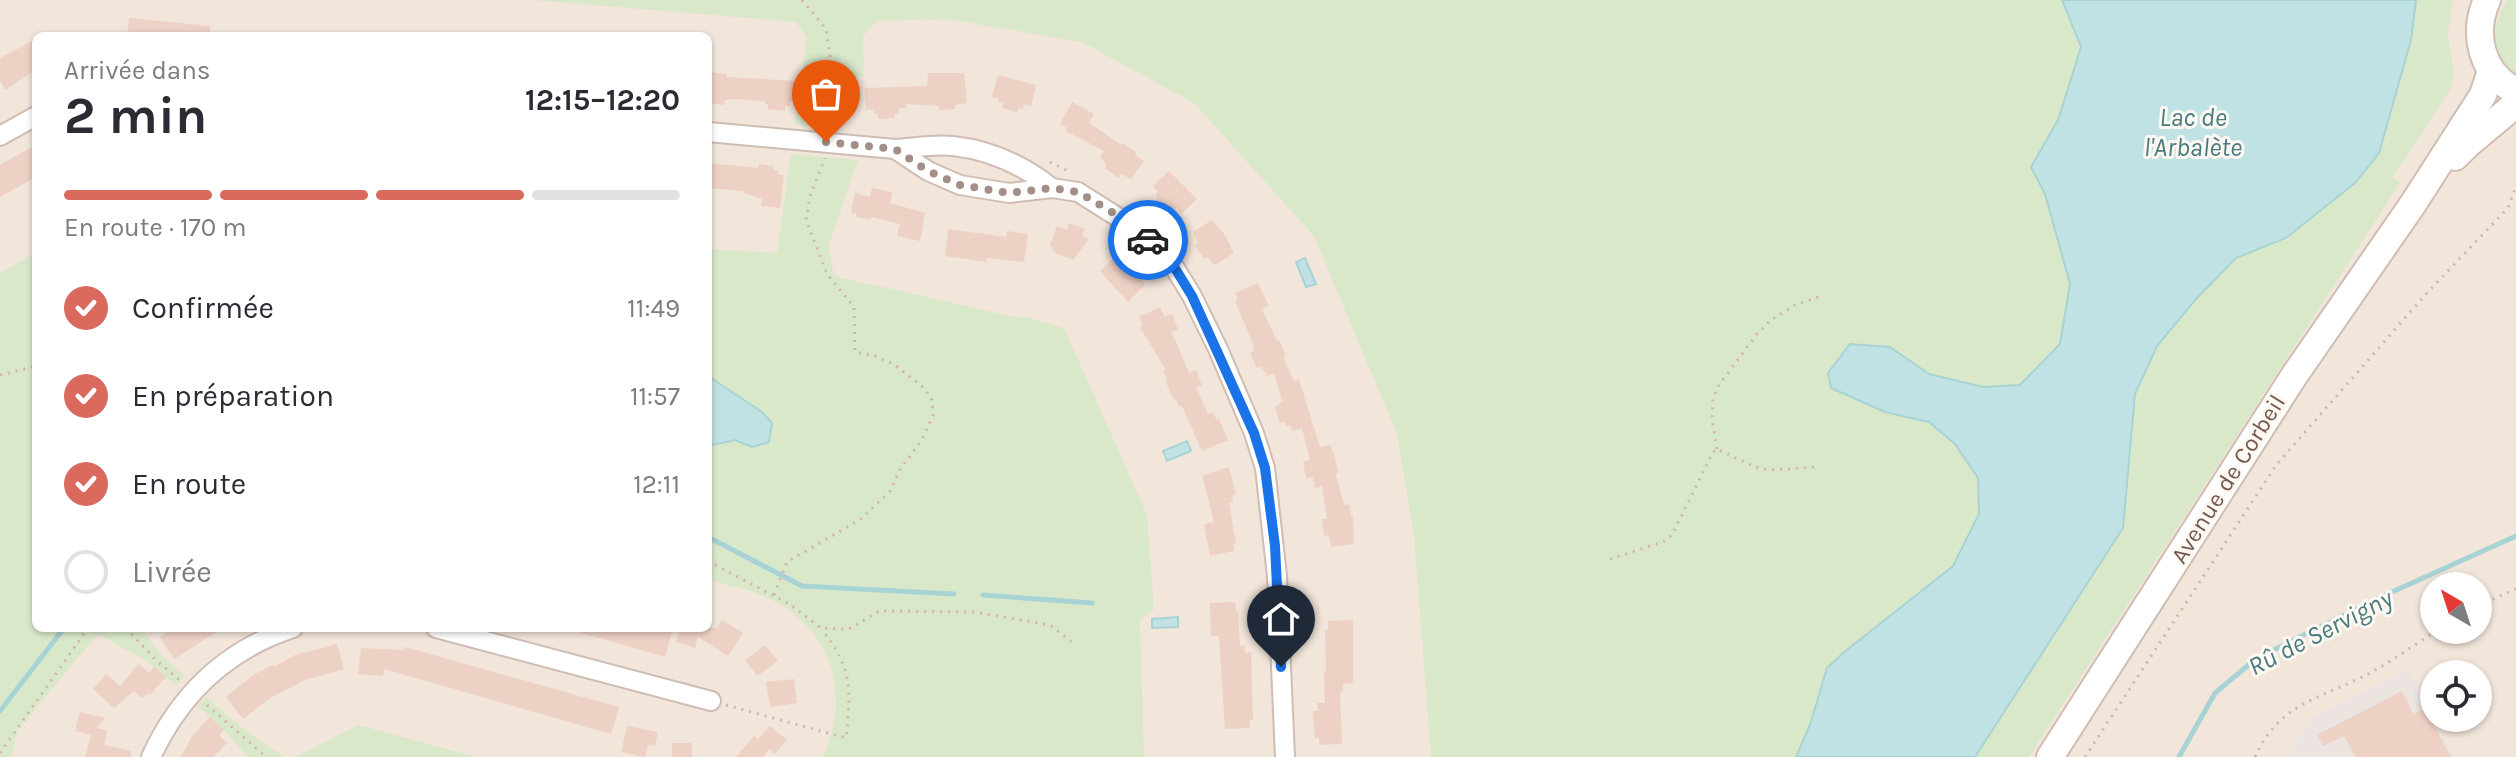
<!DOCTYPE html>
<html lang="fr">
<meta charset="utf-8">
<style>
body{margin:0;font-family:Karla,sans-serif;background:#f7f7f7;color:#2b2b33;height:100vh;display:flex;flex-direction:column;font-size:30px;white-space:nowrap}
*{box-sizing:border-box;margin:0}
p{font-size:26px;color:#7c7c81}
.icon{flex:none;width:44px;height:44px;fill:none;stroke:currentColor;stroke-width:2;stroke-linecap:round;stroke-linejoin:round}
.map{position:relative;flex:1;overflow:hidden}
.details{position:absolute;left:32px;top:32px;width:680px;height:600px;display:flex;flex-direction:column;background:#fff;border-radius:12px;box-shadow:0 2px 6px #0004}
.details>*{flex:none}
.needle{width:52px;rotate:321deg}
.buttons{position:absolute;left:2420px;top:572px;display:grid;gap:16px}
.buttons a{display:grid;place-items:center;width:72px;height:72px;border-radius:50%;background:#fff;box-shadow:0 2px 6px #0004;font-size:40px}
.pin{position:absolute;display:grid;place-items:center;width:68px;height:68px;color:#fff;margin:-82px -34px;border-radius:50% 50% 50% 0;rotate:-45deg;box-shadow:0 0 8px #0007}
.pin .icon{rotate:45deg}
.courier{position:absolute;display:grid;place-items:center;width:80px;height:80px;margin:-40px;border:6px solid #1a73e8;border-radius:50%;background:#fff;color:#222;box-shadow:0 2px 10px #0007}
.overview em{font-style:normal;font-weight:700}
.overview div{display:flex;flex-direction:column-reverse}
.overview{display:flex;align-items:center;justify-content:space-between;height:136px;padding:0 32px}
h1{font-size:52px;font-weight:700;line-height:60px}
.bar{display:grid;grid-template-columns:repeat(4,1fr);gap:12px 8px;align-content:center;height:96px;padding:0 32px}
.bar i{height:10px;border-radius:6px;background:#e1e1e2}
.bar .active{background:#d96a5d}
.bar p{grid-column:span 4}
ol{padding:0 32px;list-style:none}
li{display:flex;align-items:center;gap:24px;height:88px}
li p{margin-inline-start:auto}
li .icon{padding:8px;border-radius:50%;background:#d96a5d;color:#fff;stroke-width:4}
li:last-child{color:#7c7c81}
li i{width:44px;height:44px;border:4px solid #e1e1e2;border-radius:50%}
.map>svg:first-child{display:block}
.residential{fill:#f2e5da;fill-rule:evenodd}
.industrial{fill:#ebe4e1}
.green{fill:#dae8ca}
.water{fill:#c1e2e4;stroke:#a8d3d4;stroke-width:2}
.lines{fill:none;stroke-linecap:round;stroke-linejoin:round}
.stream{stroke:#a8d3d4;stroke-width:5}
.building{fill:#eed1c5}
.minor-casing{stroke:#cfbdb4;stroke-width:22}
.secondary-casing{stroke:#d1bcb2;stroke-width:30}
.path{stroke:#d3b4a8;stroke-width:3;stroke-dasharray:2 6;stroke-linecap:butt}
.minor{stroke:#fff;stroke-width:18}
.secondary{stroke:#fff;stroke-width:26}
.done{stroke:#a38f87;stroke-width:8;stroke-dasharray:0 14.4}
.route{stroke:#1a73e8;stroke-width:10}
.labels{text-anchor:middle;stroke-width:6;stroke-linejoin:round;paint-order:stroke}
.street-label{font-size:24px;fill:#745950;stroke:#fef8f2}
.water-label{font-size:26px;font-style:italic;fill:#487b7f;stroke:#fef8f2}
</style>
<div class="map">
<svg width="2516" height="757" viewBox="0 0 2516 757">
<rect width="100%" height="100%" fill="#fbf3ec"/>
<path class="residential" d="M0,0H2516V757H0ZM36,36H708V628H36ZM2434,586H2478V630H2434ZM2434,674H2478V718H2434Z"/>
<path class="industrial" d="M2408,669L2454,757H2286L2311,718Z"/>
<g class="green">
<path d="M533,0H2453L2448,33L2454,74L2451,88L2393,177L2400,183L2029,757H1431L1414,536L1397,434L1314,236L1194,103L1082,42L947,19L877,21L863,36L864,76L832,79L833,128L795,124L807,37L796,22Z"/>
<path d="M2508,0H2516V74C2490,57 2490,22 2508,0Z"/>
<path d="M791,154L858,160L829,245L834,276L1015,317L1030,318L1064,328L1147,515L1154,609L1140,621L1144,757H823C850,700 834,635 778,603C757,591 731,586 708,580V249L777,253Z"/>
<path d="M36,253V628H141L160,654L185,676L176,686L150,663L98,634L18,729L11,757H0V273Z"/>
<path d="M206,697L237,724L284,757H248L224,730L198,706Z"/>
<path d="M358,725L476,757H295Z"/>
</g>
<g class="water">
<path d="M2062,0H2416L2411,40L2379,153L2355,183L2286,238L2236,258L2196,299L2157,346L2135,394L2123,528L1975,757H1796L1810,725L1827,668L1843,653L1953,566L1979,514L1978,478L1955,444L1929,422L1885,412L1831,388L1828,373L1850,344L1890,347L1929,374L1983,387L2020,385L2060,344L2070,284L2045,194L2031,167L2058,120L2081,47Z"/>
<path d="M1305,258L1316,284L1306,287L1296,262Z"/>
<path d="M708,376L762,412L772,423L769,442L752,447L735,440L708,446Z"/>
<path d="M1187,441L1191,451L1167,461L1163,451Z"/>
<path d="M1178,617V627L1152,628V619Z"/>
</g>
<g class="lines">
<g class="stream">
<path d="M708,537L802,586L954,594"/>
<path d="M983,595L1092,603"/>
<path d="M0,711L64,628"/>
<path d="M2179,757L2215,693L2257,658L2381,597L2516,536"/>
</g>
</g>
<g class="building">
<path d="M129,18L210,26V36H127Z"/>
<path d="M36,39V70L5,90L0,81V58Z"/>
<path d="M710,72L727,74V77L799,81L797,102H790V107L785,106V111L768,109V105L765,104V101L736,99L725,100L724,105L708,103V75Z"/>
<path d="M928,73H964L967,103L955,105V109L939,110V106L906,104V108H899V114H895L894,118L878,119V114H874V110H866L865,88L927,86Z"/>
<path d="M998,75L1036,85L1031,106L1024,104L1023,109L1019,108L1017,112L1002,108L1003,103L998,102L999,99L992,97Z"/>
<path d="M1072,102L1094,114L1089,123L1122,145L1123,143L1136,152L1135,155L1144,161L1131,179L1121,174L1118,178L1105,168L1107,165L1100,157L1104,151L1066,131L1067,128L1060,124Z"/>
<path d="M36,147V177L0,197V165L28,149Z"/>
<path d="M708,163L758,168L759,164L774,166L773,170L778,171L777,174L784,175L780,208L761,206L762,199L744,193V191L708,188Z"/>
<path d="M1169,171L1197,199L1181,214L1177,208L1173,213L1170,209L1166,212L1155,201L1158,198L1155,195L1158,192L1153,186Z"/>
<path d="M872,188L892,192L890,203L925,213L920,241L897,236L900,224L871,217L870,220L856,217L857,214L851,213L855,193L870,197Z"/>
<path d="M1212,220L1225,235L1234,253L1215,265L1207,257L1204,259L1199,252L1195,245L1198,243L1193,232Z"/>
<path d="M1069,223L1085,229L1082,236L1089,239L1073,260L1057,254L1050,245L1057,226L1067,230Z"/>
<path d="M948,229L1006,237L1007,231L1028,234L1024,262L987,258L986,262L945,256Z"/>
<path d="M1116,256L1122,261L1125,257L1145,285L1128,302L1100,271Z"/>
<path d="M1258,283L1269,306L1262,309L1277,341L1279,340L1286,356L1283,357L1294,381L1299,379L1320,447L1330,445L1334,454L1338,472L1336,475L1344,505L1349,504L1351,516H1353L1354,544L1331,547L1329,535L1324,536L1322,519H1327L1322,486L1315,488L1313,477L1306,478L1303,462L1310,460L1302,428L1292,431L1290,425L1286,426L1285,422L1280,423L1275,407L1282,401L1274,373L1267,376L1261,366L1257,368L1250,353L1254,351L1252,347L1254,346L1235,301L1238,300L1235,293Z"/>
<path d="M1160,307L1165,317L1172,314L1178,329L1171,332L1176,342L1189,373L1196,370L1202,385L1196,387L1208,414L1212,412L1217,420L1219,419L1228,440L1202,451L1182,406L1180,407L1176,400L1173,399L1166,382L1167,379L1163,371L1166,370L1140,327L1142,323L1139,317Z"/>
<path d="M1229,467L1236,494L1232,496L1233,502L1229,503L1236,543H1233L1235,551L1210,556L1204,524L1214,522L1203,478L1204,475Z"/>
<path d="M1235,602L1236,611H1238L1240,646H1245V653L1251,652L1253,720H1250V728L1225,729L1219,636H1211L1210,603Z"/>
<path d="M722,620L743,633L728,656L698,637L695,648L676,642L680,628H717Z"/>
<path d="M1353,620V683L1343,684V691L1340,692L1342,744L1319,745V738H1315L1313,711H1318L1317,703H1325L1324,671H1326L1325,630H1328V621Z"/>
<path d="M173,628H223L174,659L160,637Z"/>
<path d="M578,628H673L665,657L578,632Z"/>
<path d="M337,644L344,669L305,680L270,698L243,719L226,697L255,674L273,665L274,667L295,655Z"/>
<path d="M765,645L778,661L757,676L745,660Z"/>
<path d="M405,647L619,707L611,734L384,669L383,676L358,674L361,648L404,650Z"/>
<path d="M139,664L149,673L154,667L166,677L150,695L148,693L142,698L134,691L114,708L93,689L106,674L120,686Z"/>
<path d="M794,679L797,703L770,707L766,682Z"/>
<path d="M2402,691L2413,714L2425,708L2451,757H2355L2344,736L2323,746L2317,735Z"/>
<path d="M80,712L105,718L96,728L107,730L104,745L131,751V757H85L91,735L75,731Z"/>
<path d="M210,717L224,730L219,735L227,743L213,757H181L192,736Z"/>
<path d="M627,726L658,732L655,746L648,745L645,757L621,752Z"/>
<path d="M770,726L787,740L775,754L769,749L763,757H736L754,736L758,739Z"/>
<rect x="672" y="743" width="20" height="14"/>
</g>
<g class="lines">
<defs>
<g id="minor">
<path d="M708,132L895,149L928,171L960,185L1009,193L1052,188L1078,192L1138,230L1173,265L1192,296L1218,349L1254,433L1265,468L1277,576L1285,757"/>
<path d="M0,136L36,116"/>
<path d="M895,149C913,148 934,144 953,146C990,150 1023,165 1052,188"/>
<path d="M436,628L711,701"/>
<path d="M151,757C180,694 226,650 293,628"/>
</g>
<g id="secondary">
<path d="M2487,0C2472,34 2481,74 2516,91"/>
<path d="M2455,157L2467,145L2516,104"/>
<path d="M2050,757L2294,376L2413,204L2483,95L2491,71"/>
</g>
</defs>
<use href="#minor" class="minor-casing"/>
<use href="#secondary" class="secondary-casing"/>
<g class="path">
<path d="M802,0L826,29L831,62L827,127"/>
<path d="M1050,162L1068,171"/>
<path d="M0,375L36,366"/>
<path d="M1717,449L1712,419L1713,398L1719,385L1757,334L1771,320L1795,305L1821,296"/>
<path d="M1610,559L1663,542L1672,535L1713,452L1717,449L1755,467L1769,470L1817,467"/>
<path d="M708,561L791,605L821,628L849,629L879,611L975,612L1050,625L1072,642"/>
<path d="M774,595L787,562L861,519L890,491L901,468L922,440L933,415L932,400L924,388L895,365L875,356L855,352L854,307L827,274L806,220L810,196L825,158"/>
<path d="M2478,606L2516,589"/>
<path d="M126,628L157,661L181,681"/>
<path d="M207,705L266,757"/>
<path d="M726,705L846,738C851,689 853,669 822,630"/>
<path d="M0,753L88,628"/>
<path d="M2085,757L2277,464L2426,294L2508,208L2516,187"/>
<path d="M2255,757C2279,705 2313,701 2360,678C2387,665 2412,646 2438,630"/>
</g>
<use href="#minor" class="minor"/>
<use href="#secondary" class="secondary"/>
</g>
<g class="lines">
<path class="done" d="M826,142L895,149L928,171L960,185L1009,193L1052,188L1078,192L1112,212L1138,230L1148,240"/>
<path class="route" d="M1148,240L1173,265L1192,296L1254,433L1265,468L1275,546L1281,667"/>
</g>
<g class="labels">
<g class="street-label">
<text transform="translate(2228 479) rotate(-58)" y="8">Avenue de Corbeil</text>
</g>
<g class="water-label">
<text x="2193" y="126">Lac de<tspan x="2193" dy="30">l'Arbalète</tspan></text>
<text transform="translate(2320 632) rotate(-27)" y="9">Rû de Servigny</text>
</g>
</g>
</svg>
<div class="buttons">
<a><svg class="needle" viewBox="-14 -14 28 28"><path d="M0-13l5 13h-10z" fill="#e53935"/><path d="M0 13l5-13h-10z" fill="#7c7c81"/></svg></a>
<a><svg class="icon" aria-label="locate" viewBox="0 0 24 24"><circle cx="12" cy="12" r="6"/><path d="M12 2v4M12 18v4M2 12h4M18 12h4"/></svg></a>
</div>
<div class="pin" style="left:826px;top:142px;background:#ea580c"><svg class="icon" aria-label="bag" viewBox="0 0 24 24"><path d="M5 8h14l-1 12H6zM9 8a3 3 0 0 1 6 0"/></svg></div>
<div class="pin" style="left:1281px;top:667px;background:#1f2937"><svg class="icon" aria-label="home" viewBox="0 0 24 24"><path d="M3 11l9-7 9 7M6 9v11h12V9"/></svg></div>
<div class="courier" style="left:1148px;top:240px"><svg class="icon" aria-label="car" viewBox="0 0 24 24"><path d="M5 17H2v-5l4-1 3-4h7l3 4 3 1v5h-3M9 17h6M6 11h13"/><circle cx="7" cy="17" r="2"/><circle cx="17" cy="17" r="2"/></svg></div>
<section class="details">
<div class="overview"><div><h1>2 min</h1><p>Arrivée dans</p></div><em>12:15–12:20</em></div>
<div class="bar"><i class="active"></i><i class="active"></i><i class="active"></i><i></i><p>En route · 170 m</p></div>
<ol>
<li><svg class="icon" aria-label="check" viewBox="0 0 24 24"><path d="M5 12l5 5 9-10"/></svg>Confirmée<p>11:49</p></li>
<li><svg class="icon" aria-label="check" viewBox="0 0 24 24"><path d="M5 12l5 5 9-10"/></svg>En préparation<p>11:57</p></li>
<li><svg class="icon" aria-label="check" viewBox="0 0 24 24"><path d="M5 12l5 5 9-10"/></svg>En route<p>12:11</p></li>
<li><i></i>Livrée</li>
</ol>
</section>
</div>
